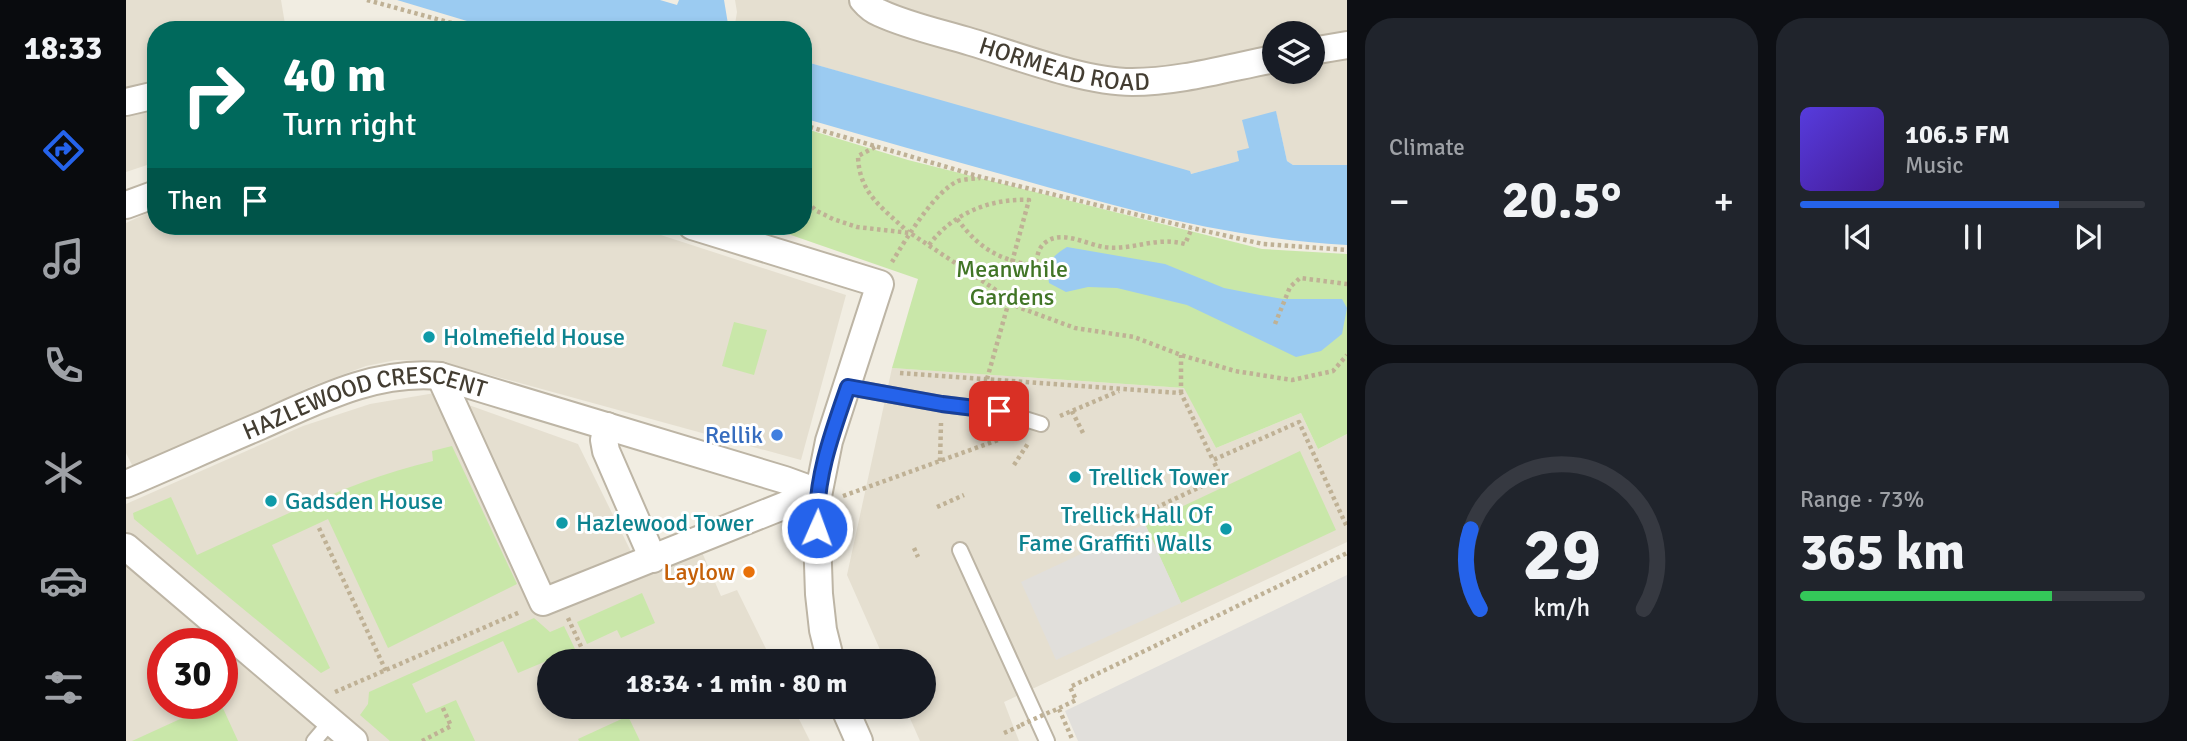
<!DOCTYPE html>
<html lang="en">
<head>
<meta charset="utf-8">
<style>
  body { margin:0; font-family:Signika,sans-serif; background:#20242c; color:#f1f3f6; height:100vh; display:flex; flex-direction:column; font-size:26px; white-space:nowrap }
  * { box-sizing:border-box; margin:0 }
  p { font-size:23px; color:#9ea1a6 }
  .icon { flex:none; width:38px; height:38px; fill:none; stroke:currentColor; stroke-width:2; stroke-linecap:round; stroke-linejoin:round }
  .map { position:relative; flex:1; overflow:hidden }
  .side { display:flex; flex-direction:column; gap:18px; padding:18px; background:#0d0f14; width:840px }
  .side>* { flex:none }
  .top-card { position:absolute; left:21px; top:21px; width:665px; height:214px; border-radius:28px; box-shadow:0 4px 10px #0003; background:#00695c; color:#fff; overflow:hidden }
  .controls { position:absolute; left:1136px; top:21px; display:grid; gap:14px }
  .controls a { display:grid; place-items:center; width:63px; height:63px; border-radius:50%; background:#171b24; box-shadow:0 4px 10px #0003; font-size:35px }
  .speed { position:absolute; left:21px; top:628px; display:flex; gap:14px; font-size:35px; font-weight:700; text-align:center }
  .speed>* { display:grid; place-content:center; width:91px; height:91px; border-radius:50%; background:#171b24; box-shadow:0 4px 10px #0003; line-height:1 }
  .speed .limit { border:10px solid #d22; background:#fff; color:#111 }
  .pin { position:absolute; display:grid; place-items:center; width:60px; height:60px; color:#fff; margin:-30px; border-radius:14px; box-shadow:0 4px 10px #0006 }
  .me { position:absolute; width:77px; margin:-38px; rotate:2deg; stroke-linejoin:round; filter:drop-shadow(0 0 5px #0008) }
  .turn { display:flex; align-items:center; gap:24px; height:147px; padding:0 21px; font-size:32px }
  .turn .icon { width:91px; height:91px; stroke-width:2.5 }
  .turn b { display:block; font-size:49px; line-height:60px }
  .then { display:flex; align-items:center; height:66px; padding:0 21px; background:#0003; gap:14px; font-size:26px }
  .big { font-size:52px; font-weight:700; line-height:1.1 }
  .side .widget { flex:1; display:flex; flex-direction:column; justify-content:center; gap:10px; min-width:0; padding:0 24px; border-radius:28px; background:#20242c }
  .side .dial { align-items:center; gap:0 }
  .dial svg { height:182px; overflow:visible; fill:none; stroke:#363941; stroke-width:7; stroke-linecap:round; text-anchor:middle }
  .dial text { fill:#f1f3f6; stroke:none }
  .song { display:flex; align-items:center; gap:21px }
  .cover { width:84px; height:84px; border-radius:10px; background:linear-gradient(135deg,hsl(250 70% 55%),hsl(260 70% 35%)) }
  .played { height:7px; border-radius:4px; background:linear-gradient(90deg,#2563eb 75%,#363941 75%) }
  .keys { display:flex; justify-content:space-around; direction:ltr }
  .heat { display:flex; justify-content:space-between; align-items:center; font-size:38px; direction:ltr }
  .charge { height:10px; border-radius:5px; background:linear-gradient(90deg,#34c759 73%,#363941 0) }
  .side .tiles { flex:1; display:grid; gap:18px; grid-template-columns:repeat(2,1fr) }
  .trip { position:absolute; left:411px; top:649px; width:399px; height:70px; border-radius:35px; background:#171b24; box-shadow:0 4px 10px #0003; font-weight:700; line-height:70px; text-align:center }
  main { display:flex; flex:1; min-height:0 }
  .dock { display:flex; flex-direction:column; width:126px; justify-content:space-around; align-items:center; background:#090b0e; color:#9ea1a6 }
  .dock .icon { width:49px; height:49px }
  .dock .on { color:#2563eb }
  .dock b { font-size:32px; color:#f1f3f6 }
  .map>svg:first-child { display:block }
</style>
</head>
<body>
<main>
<nav class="dock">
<b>18:33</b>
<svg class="icon on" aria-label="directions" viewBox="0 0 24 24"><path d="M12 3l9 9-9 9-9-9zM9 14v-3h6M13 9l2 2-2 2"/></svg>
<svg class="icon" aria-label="music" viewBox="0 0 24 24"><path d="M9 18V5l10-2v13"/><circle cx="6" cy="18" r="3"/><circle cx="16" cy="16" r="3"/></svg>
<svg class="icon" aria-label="phone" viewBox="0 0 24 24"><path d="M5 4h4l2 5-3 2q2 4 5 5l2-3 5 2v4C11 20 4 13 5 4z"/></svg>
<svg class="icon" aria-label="climate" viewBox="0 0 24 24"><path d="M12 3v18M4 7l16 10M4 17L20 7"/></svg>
<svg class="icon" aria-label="car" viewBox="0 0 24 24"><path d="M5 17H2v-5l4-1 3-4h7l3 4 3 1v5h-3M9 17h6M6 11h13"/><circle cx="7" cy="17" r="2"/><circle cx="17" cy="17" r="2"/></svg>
<svg class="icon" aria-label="filters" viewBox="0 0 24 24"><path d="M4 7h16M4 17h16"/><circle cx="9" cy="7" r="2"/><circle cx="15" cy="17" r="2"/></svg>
</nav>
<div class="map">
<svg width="1221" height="741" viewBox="0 0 1221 741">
  <rect width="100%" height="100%" fill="#f1ede2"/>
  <path fill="#e5dfd0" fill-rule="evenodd" d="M 0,0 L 155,0 L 160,30 L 30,30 L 30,162 L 0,172 Z
    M 609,0 L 1221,0 L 1221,165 L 1167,165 L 1161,161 L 1150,112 L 1114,161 L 1065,174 L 677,61 L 677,30 L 608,30 L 611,12 ZM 1148,33 L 1186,33 L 1186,72 L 1148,72 Z
    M 30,209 L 30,226 L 507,226 L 720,295 L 675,460 L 313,361 L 270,360 L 240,366 L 186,386 L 8,469 L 0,453 L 0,223 Z
    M 766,368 L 1059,388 L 1090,448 L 1175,413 L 1192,449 L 1221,434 L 1221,542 L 878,702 L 893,741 L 794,741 L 779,707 L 798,707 L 798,662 L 759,661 L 721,575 Z
    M 309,393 L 452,444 L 517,576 L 575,550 L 595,596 L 611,590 L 646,661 L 424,662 L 424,707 L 667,707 L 684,741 L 0,741 L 0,504 L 177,426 L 244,404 ZM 37,644 L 96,644 L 96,704 L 37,704 Z"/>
  <path fill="#c9e7a9" d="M 677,128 L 782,160 L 1136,249 L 1221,254 L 1221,434 L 1192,449 L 1175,413 L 1090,448 L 1058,388 L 766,368 L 792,279 L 639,226 L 677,226 Z
    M 608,322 L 641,330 L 628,375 L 596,366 Z
    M 326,446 L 391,584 L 262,648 L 202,519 L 146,545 L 204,668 L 195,673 L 8,519 L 7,513 L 45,497 L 71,555 C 148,521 225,480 307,461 L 306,451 Z
    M 1174,451 L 1210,530 L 1055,603 L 1019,524 Z
    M 516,593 L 529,623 L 495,638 L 491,630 L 461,644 L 451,622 Z
    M 408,618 L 424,632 L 438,626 L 449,649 L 392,673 L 377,641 L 286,684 L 300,713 L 330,700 L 349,741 L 264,741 L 234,715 L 242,704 L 243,692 Z
    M 87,704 L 95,704 L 112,741 L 6,741 Z
    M 502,716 L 514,741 L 453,741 L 452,739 Z"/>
  <path fill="#e1dfdb" d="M 1019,524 L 1055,603 L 930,660 L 895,582 Z
    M 1221,575 L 1221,741 L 952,741 L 939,711 Z"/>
  <path fill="#9bcbf1" d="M 271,0 L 534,0 L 551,5 L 553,0 L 598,0 L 603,30 L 371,30 Z
    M 677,61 L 1064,171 L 1065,174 L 1113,161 L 1111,151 L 1123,148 L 1116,120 L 1150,111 L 1161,161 L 1167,165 L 1221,165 L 1221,245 C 1104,239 994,208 882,176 C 814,157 745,138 677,118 Z
    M 941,247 L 1039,264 L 1098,288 L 1134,295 L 1157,299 L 1216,299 L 1221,308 L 1216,334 L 1195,351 L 1170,357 L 1061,305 L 991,288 L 962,287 L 940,292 L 923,283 C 920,265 925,256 941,247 Z"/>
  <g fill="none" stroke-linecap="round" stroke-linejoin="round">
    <defs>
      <path id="lane" d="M 722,387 L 816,404 L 873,411 L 915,424
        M 834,550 L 921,741
        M 188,741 L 205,721"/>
      <g id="street">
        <path id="s1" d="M 737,0 C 742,6 746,10 754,13 C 782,26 815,33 845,42 C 892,56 958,82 1006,82 C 1053,82 1101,68 1148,59"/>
        <path d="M 1186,51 L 1221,45"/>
        <path d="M 0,102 L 30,95"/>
        <path d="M 0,205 L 30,194"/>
        <path d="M 566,226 L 754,284 L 703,441 L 690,506 L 693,594 L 697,630 L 705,662"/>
        <path d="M 314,376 L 417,602 L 692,492"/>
        <path d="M 481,426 L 478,440 L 480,451 L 527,559"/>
        <path id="s2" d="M 0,484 C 45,465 89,445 134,426 C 192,400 249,370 314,376 L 659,480 L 692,492"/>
        <path d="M 0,547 L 228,741"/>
        <path d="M 718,707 L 733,741"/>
      </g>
    </defs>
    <use href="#lane" stroke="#bdb5a5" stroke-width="18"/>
    <use href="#street" stroke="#bdb5a5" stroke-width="30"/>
    <path stroke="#bfb195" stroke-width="4.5" stroke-dasharray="3.5 3.5" stroke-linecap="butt" d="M 241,0 L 351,30
      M 677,125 L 855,177 L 1066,228 L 1137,244 L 1221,250
      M 749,147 L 732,156 C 733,194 757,208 782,232
      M 677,196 L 689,210 L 707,219 L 731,227 L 784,233 L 867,288 L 892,307 L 949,328 L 1008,337 L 1055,355 L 1109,371 L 1166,380 L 1207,371 L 1221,355
      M 831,219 C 854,249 871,259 909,266 C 911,258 912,247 920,242 C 936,230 960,244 978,247 C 1006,251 1030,236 1059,244 L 1066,228
      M 803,245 C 826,214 864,198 903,200 L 886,262
      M 766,262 C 780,239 808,192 832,181 C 838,179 847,179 854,178
      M 1149,324 L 1164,287 L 1174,278 L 1221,284
      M 774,373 L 1055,393 L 1087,460 L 1173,422 L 1221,527
      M 861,379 L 883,301
      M 1055,393 L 1055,355
      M 946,411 L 957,433
      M 934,416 L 993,391
      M 814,461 L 815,423
      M 888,465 L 903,442
      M 717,496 L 883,436
      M 811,507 L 838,495
      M 997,511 L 1002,521 L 1095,477 L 1087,460
      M 193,528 L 260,671
      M 788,548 L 792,557
      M 442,618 L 462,662
      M 209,692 L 394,612
      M 933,709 L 947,741
      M 927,711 L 950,700 L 944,687 L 1221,553
      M 878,733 L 894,726
      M 296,741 L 325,726 L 316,706"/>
    <use href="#lane" stroke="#fff" stroke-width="14"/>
    <use href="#street" stroke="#fff" stroke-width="26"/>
    <path stroke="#bfb195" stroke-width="4.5" stroke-dasharray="3.5 3.5" stroke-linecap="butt" d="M 895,725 L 926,711"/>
  </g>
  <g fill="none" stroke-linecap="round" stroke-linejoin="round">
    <defs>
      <path id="route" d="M 691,528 C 689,479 706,433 722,387 L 816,404 L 873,411"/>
    </defs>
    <use href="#route" stroke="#184099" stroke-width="18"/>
    <use href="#route" stroke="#2563eb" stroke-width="12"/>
  </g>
  <g fill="#0f9aa8" stroke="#fff" stroke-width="2.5">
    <circle cx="303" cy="337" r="7"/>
    <circle cx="949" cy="477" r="7"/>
    <circle cx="145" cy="501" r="7"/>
    <circle cx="436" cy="523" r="7"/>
    <circle cx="1100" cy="529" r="7"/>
  </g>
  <circle fill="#3f7fe0" stroke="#fff" stroke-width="2.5" cx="651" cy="435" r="7"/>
  <circle fill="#e8710a" stroke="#fff" stroke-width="2.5" cx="623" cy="572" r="7"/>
  <g text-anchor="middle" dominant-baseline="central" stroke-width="6" stroke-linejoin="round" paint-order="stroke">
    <g font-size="24" fill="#433d32" stroke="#fff">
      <text stroke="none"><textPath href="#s1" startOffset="214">HORMEAD ROAD</textPath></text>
      <text stroke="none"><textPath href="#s2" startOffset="256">HAZLEWOOD CRESCENT</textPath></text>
    </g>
    <g font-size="24" fill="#417526" stroke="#fff">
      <text x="886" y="269">Meanwhile<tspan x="886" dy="28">Gardens</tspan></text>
    </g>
    <g font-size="24" fill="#0d838f" stroke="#fff" text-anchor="start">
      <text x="317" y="337">Holmefield House</text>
      <text x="963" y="477">Trellick Tower</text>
      <text x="159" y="501">Gadsden House</text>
      <text x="1086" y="515" text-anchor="end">Trellick Hall Of<tspan x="1086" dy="28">Fame Graffiti Walls</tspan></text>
      <text x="450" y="523">Hazlewood Tower</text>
    </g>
    <g font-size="24" fill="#366cbe" stroke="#fff" text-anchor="end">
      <text x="637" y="435">Rellik</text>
    </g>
    <g font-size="24" fill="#c56008" stroke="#fff" text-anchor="end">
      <text x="609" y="572">Laylow</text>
    </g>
  </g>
</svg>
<div class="controls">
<a><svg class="icon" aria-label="layers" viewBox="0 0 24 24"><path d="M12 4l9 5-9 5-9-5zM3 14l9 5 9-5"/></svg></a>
</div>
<div class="speed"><div class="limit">30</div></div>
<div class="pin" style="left:873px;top:411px;background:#d93025"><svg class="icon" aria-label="arrive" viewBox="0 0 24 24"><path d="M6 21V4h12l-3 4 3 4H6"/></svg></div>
<svg class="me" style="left:691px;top:528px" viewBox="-20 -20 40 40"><circle r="17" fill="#2563eb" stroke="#fff" stroke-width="3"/><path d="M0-11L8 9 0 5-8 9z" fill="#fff"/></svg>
<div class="trip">18:34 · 1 min · 80 m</div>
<div class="top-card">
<div class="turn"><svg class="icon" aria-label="right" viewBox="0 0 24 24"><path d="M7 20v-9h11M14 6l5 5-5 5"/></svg><div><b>40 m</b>Turn right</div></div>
<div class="then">Then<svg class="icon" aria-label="arrive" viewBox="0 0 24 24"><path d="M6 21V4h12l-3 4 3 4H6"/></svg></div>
</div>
</div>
<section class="side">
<div class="tiles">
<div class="widget"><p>Climate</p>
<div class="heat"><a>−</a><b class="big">20.5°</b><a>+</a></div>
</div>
<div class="widget">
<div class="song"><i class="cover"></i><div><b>106.5 FM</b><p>Music</p></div></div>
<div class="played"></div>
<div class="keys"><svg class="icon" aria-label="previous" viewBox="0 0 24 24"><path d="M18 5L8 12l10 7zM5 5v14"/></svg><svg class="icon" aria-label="pause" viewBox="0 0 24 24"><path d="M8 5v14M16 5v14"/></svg><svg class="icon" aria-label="next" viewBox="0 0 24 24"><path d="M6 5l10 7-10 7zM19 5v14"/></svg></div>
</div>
<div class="widget dial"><svg viewBox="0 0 100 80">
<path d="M14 69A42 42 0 1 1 86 69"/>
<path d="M14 69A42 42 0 0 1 10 34" stroke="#2563eb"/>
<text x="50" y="56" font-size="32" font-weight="700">29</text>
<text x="50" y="72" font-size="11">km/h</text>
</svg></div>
<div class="widget"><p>Range · 73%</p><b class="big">365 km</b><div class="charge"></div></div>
</div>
</section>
</main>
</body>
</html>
